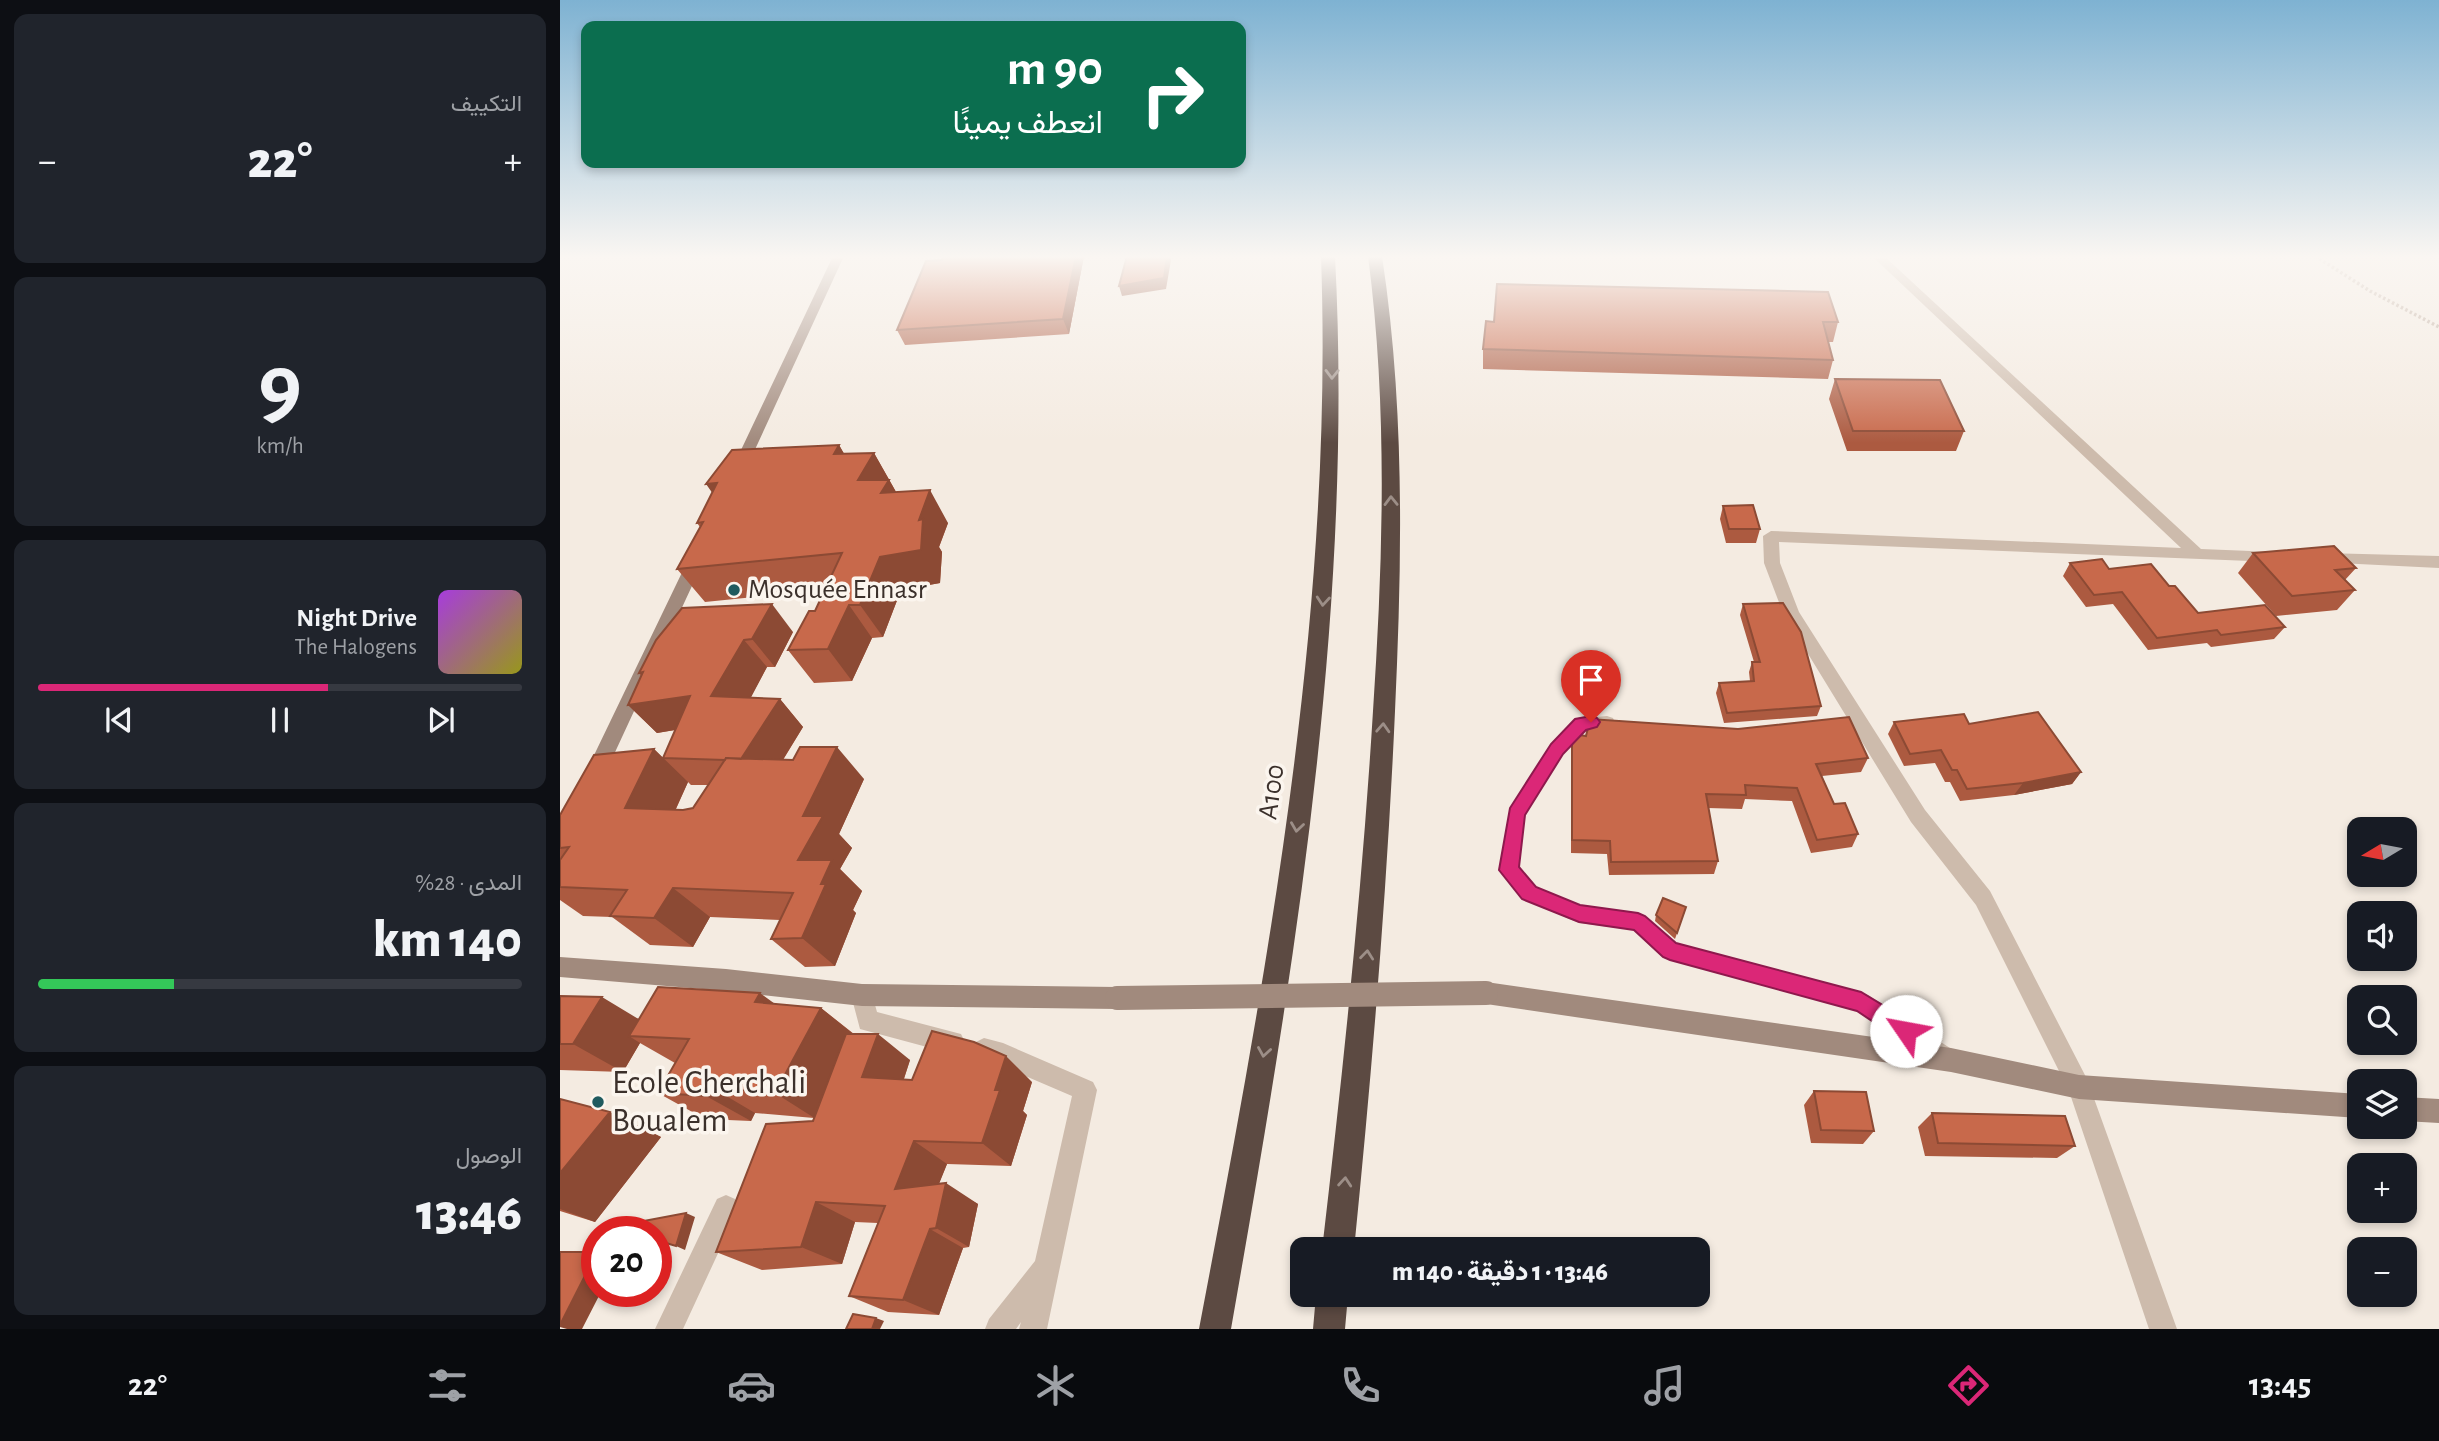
<!DOCTYPE html>
<html lang="ar">
<head>
<meta charset="utf-8">
<style>
  body { margin:0; font-family:"Alegreya Sans",Vazirmatn,sans-serif; background:#20242c; color:#f1f3f6; direction:rtl; height:100vh; display:flex; flex-direction:column; font-size:26px; white-space:nowrap }
  * { box-sizing:border-box; margin:0 }
  p { font-size:23px; color:#9ea1a6 }
  .icon { flex:none; width:38px; height:38px; fill:none; stroke:currentColor; stroke-width:2; stroke-linecap:round; stroke-linejoin:round }
  .map { position:relative; flex:1; overflow:hidden; direction:ltr }
  .panel { display:flex; flex-direction:column; gap:14px; padding:14px; background:#0d0f14; width:560px }
  .panel>* { flex:none }
  .banner { position:absolute; left:21px; top:21px; width:665px; height:147px; border-radius:14px; box-shadow:0 4px 10px #0003; direction:rtl; background:#0b6e4f; color:#fff; overflow:hidden }
  .needle { width:46px; rotate:260deg }
  .tools { position:absolute; left:1787px; top:817px; display:grid; gap:14px }
  .tools a { display:grid; place-items:center; width:70px; height:70px; border-radius:14px; background:#171b24; box-shadow:0 4px 10px #0003; font-size:35px }
  .speed { position:absolute; left:21px; top:1216px; display:flex; gap:14px; font-size:35px; font-weight:700; text-align:center }
  .speed>* { display:grid; place-content:center; width:91px; height:91px; border-radius:50%; background:#171b24; box-shadow:0 4px 10px #0003; line-height:1 }
  .speed .limit { border:10px solid #d22; background:#fff; color:#111 }
  .pin { position:absolute; display:grid; place-items:center; width:60px; height:60px; color:#fff; margin:-72px -30px; border-radius:50% 50% 50% 0; rotate:-45deg; box-shadow:0 0 7px #0007 }
  .pin .icon { rotate:45deg }
  .me { position:absolute; width:77px; margin:-38px; rotate:303deg; stroke-linejoin:round; filter:drop-shadow(0 0 5px #0008) }
  .turn { display:flex; align-items:center; gap:24px; height:147px; padding:0 28px; font-size:32px }
  .turn .icon { width:91px; height:91px; stroke-width:2.5 }
  .turn b { display:block; font-size:49px; line-height:60px }
  .big { font-size:52px; font-weight:800; line-height:1.1 }
  .panel .widget { flex:1; display:flex; flex-direction:column; justify-content:center; gap:10px; min-width:0; padding:0 24px; border-radius:14px; background:#20242c }
  .panel .dial { align-items:center; gap:0 }
  .dial b { font-size:91px; line-height:1 }
  .song { display:flex; align-items:center; gap:21px }
  .cover { width:84px; height:84px; border-radius:10px; background:linear-gradient(135deg,hsl(280 70% 55%),hsl(60 70% 35%)) }
  .played { height:7px; border-radius:4px; background:linear-gradient(90deg,#db2777 60%,#363941 60%) }
  .keys { display:flex; justify-content:space-around; direction:ltr }
  .heat { display:flex; justify-content:space-between; align-items:center; font-size:38px; direction:ltr }
  .charge { height:10px; border-radius:5px; background:linear-gradient(90deg,#34c759 28%,#363941 0) }
  .trip { position:absolute; left:730px; top:1237px; width:420px; height:70px; border-radius:14px; background:#171b24; box-shadow:0 4px 10px #0003; font-weight:800; line-height:70px; text-align:center; direction:rtl }
  .tab-bar { display:flex; height:112px; justify-content:space-around; align-items:center; background:#090b0e; color:#9ea1a6 }
  .tab-bar .icon { width:49px; height:49px }
  .tab-bar .selected { color:#db2777 }
  .tab-bar b { font-size:32px; color:#f1f3f6 }
  main { display:flex; flex:1; min-height:0 }
  .map>svg:first-child { display:block }
</style>
</head>
<body>
<main>
<div class="map">
<svg width="1879" height="1329" viewBox="0 0 1879 1329">
  <rect width="100%" height="100%" fill="#f4ebe1"/>
  <g fill="none" stroke-linecap="round" stroke-linejoin="round">
    <path stroke="#b9a596" stroke-width="3.5" stroke-dasharray="2.5 2.5" stroke-linecap="butt" d="M 1755,256 L 1810,291 L 1879,327"/>
    <path fill="#cdbbac" fill-rule="evenodd" d="M 1047,716 L 1053,718 L 1055,723 L 1053,728 L 1025,730 L 1003,754 L 965,815 L 959,868 L 976,887 L 1020,905 L 1085,916 L 1116,943 L 1308,995 L 1390,1048 L 1393,1055 L 1390,1062 L 1383,1065 L 1376,1062 L 1296,1011 L 1110,960 L 1103,958 L 1073,930 L 1019,923 L 962,899 L 940,870 L 950,809 L 991,744 L 1015,719 Z"/>
    <path fill="#cdbbac" fill-rule="evenodd" d="M 1312,256 L 1324,256 L 1641,549 L 1715,552 L 1723,557 L 1715,562 L 1219,542 L 1220,563 L 1239,612 L 1365,810 L 1430,891 L 1527,1079 L 1617,1329 L 1589,1329 L 1509,1091 L 1416,905 L 1351,822 L 1223,613 L 1204,563 L 1203,536 L 1211,531 L 1621,548 Z
      M 1764,553 L 1879,556 L 1879,568 L 1758,562 L 1756,558 L 1758,554 Z
      M 302,984 L 310,987 L 317,1012 L 401,1034 L 405,1042 L 401,1050 L 393,1054 L 300,1029 L 291,995 L 294,987 Z
      M 424,1038 L 443,1043 L 533,1082 L 537,1090 L 487,1329 L 459,1329 L 461,1322 L 456,1329 L 425,1329 L 429,1319 L 475,1261 L 512,1096 L 442,1066 L 416,1058 L 412,1050 L 416,1042 Z
      M 166,1195 L 175,1199 L 179,1208 L 123,1329 L 95,1329 L 157,1199 Z"/>
    <path fill="#a18a7d" fill-rule="evenodd" d="M 273,256 L 284,256 L 186,469 L 179,474 L 174,472 L 172,469 Z
      M 136,555 L 144,560 L 44,776 L 41,782 L 34,784 L 27,782 L 24,776 L 128,560 Z
      M 0,957 L 166,969 L 302,984 L 557,987 L 565,990 L 568,998 L 565,1006 L 557,1009 L 302,1006 L 166,991 L 0,977 Z
      M 926,982 L 1391,1048 L 1519,1075 L 1799,1094 L 1799,1118 L 1519,1099 L 1391,1072 L 926,1004 L 918,1001 L 915,993 L 918,985 Z
      M 1844,1097 L 1879,1099 L 1879,1123 L 1844,1121 Z"/>
    <path fill="#5c4a42" fill-rule="evenodd" d="M 761,256 L 775,256 C 794,617 733,975 671,1329 L 639,1329 C 706,976 774,618 761,256 Z
      M 808,256 L 822,256 C 845,408 842,559 835,711 C 827,891 812,1070 794,1250 L 762,1250 C 783,1070 802,891 813,711 C 823,559 828,408 808,256 Z
      M 756,1295 L 788,1295 L 785,1329 L 753,1329 Z"/>
    <path stroke="#a18a7d" stroke-width="24" d="M 557,998 L 926,993"/>
  </g>
  <path fill="#ac5a40" fill-rule="evenodd" d="M 383,256 L 524,256 L 509,334 L 345,345 L 337,330 Z
    M 934,322 L 1278,322 L 1273,342 L 1268,342 L 1273,360 L 1268,379 L 923,369 L 923,349 Z
    M 1275,379 L 1404,431 L 1396,451 L 1287,451 L 1269,399 Z
    M 279,445 L 284,454 L 314,453 L 336,492 L 388,523 L 379,547 L 382,552 L 380,583 L 341,590 L 323,637 L 312,638 L 292,681 L 254,683 L 228,650 L 255,611 L 265,590 L 145,602 L 117,569 L 140,527 L 137,523 Z
    M 1163,506 L 1200,529 L 1196,543 L 1166,543 L 1160,519 Z
    M 1693,553 L 1796,568 L 1785,580 L 1795,590 L 1777,610 L 1716,616 L 1678,573 Z
    M 1510,563 L 1549,569 L 1609,586 L 1638,613 L 1725,627 L 1714,639 L 1651,647 L 1647,643 L 1588,650 L 1553,604 L 1526,607 L 1503,576 Z
    M 1183,604 L 1261,706 L 1257,716 L 1164,723 L 1156,693 L 1159,683 L 1190,681 L 1189,672 L 1192,662 L 1194,662 L 1180,615 Z
    M 233,632 L 215,667 L 207,667 L 190,698 L 220,699 L 243,727 L 223,760 L 304,779 L 279,834 L 292,848 L 280,869 L 302,891 L 293,910 L 296,913 L 275,966 L 245,967 L 211,939 L 220,920 L 150,917 L 133,947 L 90,945 L 52,917 L 23,916 L 0,900 L 0,815 L 94,749 L 103,758 L 115,730 L 97,733 L 68,705 L 81,676 L 79,673 L 96,640 ZM 128,782 L 131,785 L 148,785 L 133,808 L 123,810 L 116,809 Z
    M 1334,722 L 1409,724 L 1521,772 L 1512,784 L 1454,795 L 1400,801 L 1390,782 L 1385,782 L 1375,763 L 1344,766 L 1328,734 Z
    M 1012,736 L 1026,736 L 1308,758 L 1301,772 L 1262,776 L 1274,804 L 1298,834 L 1292,847 L 1251,853 L 1232,801 L 1185,799 L 1182,809 L 1148,808 L 1158,861 L 1154,874 L 1049,875 L 1047,854 L 1011,853 L 1011,750 Z
    M 1126,907 L 1115,939 L 1095,921 L 1096,915 Z
    M 0,996 L 79,1019 L 215,1004 L 261,1008 L 294,1034 L 350,1060 L 344,1079 L 472,1082 L 463,1111 L 467,1115 L 451,1166 L 387,1164 L 379,1183 L 418,1204 L 409,1247 L 403,1248 L 379,1315 L 328,1312 L 289,1296 L 318,1223 L 295,1222 L 282,1264 L 202,1270 L 156,1252 L 254,1118 L 195,1113 L 191,1121 L 145,1119 L 98,1093 L 115,1063 L 80,1043 L 63,1072 L 0,1070 Z
    M 1254,1091 L 1314,1131 L 1303,1144 L 1251,1143 L 1244,1105 Z
    M 0,1099 L 50,1112 L 101,1137 L 35,1222 L 0,1211 Z
    M 1372,1113 L 1515,1146 L 1497,1158 L 1365,1156 L 1358,1127 Z"/>
  <path fill="#8c4a34" d="M 516,256 L 524,256 L 509,334 L 503,319 Z
    M 607,256 L 610,256 L 611,260 L 606,289 L 562,296 L 559,286 Z
    M 279,445 L 299,479 L 314,453 L 348,513 L 318,513 L 274,454 Z
    M 157,483 L 170,518 L 146,484 Z
    M 370,490 L 388,523 L 379,547 L 382,552 L 380,583 L 341,590 L 323,637 L 300,605 L 320,557 L 359,520 Z
    M 212,604 L 233,632 L 215,667 L 192,639 Z
    M 289,605 L 312,638 L 292,681 L 268,649 Z
    M 184,640 L 207,667 L 177,724 L 151,696 Z
    M 130,696 L 156,723 L 97,733 L 68,705 Z
    M 220,699 L 243,727 L 206,787 L 180,761 Z
    M 277,747 L 304,779 L 279,834 L 292,848 L 280,869 L 302,891 L 293,910 L 296,913 L 275,966 L 242,938 L 238,860 L 243,816 Z
    M 94,749 L 128,782 L 102,839 L 65,808 Z
    M 1521,772 L 1512,784 L 1454,795 L 1463,783 Z
    M 113,888 L 150,917 L 133,947 L 94,918 Z
    M 200,993 L 240,1022 L 195,1002 Z
    M 42,997 L 90,1026 L 69,1036 L 80,1043 L 63,1072 L 13,1044 Z
    M 261,1008 L 297,1037 L 256,1119 L 215,1093 Z
    M 318,1034 L 350,1060 L 336,1102 L 302,1077 Z
    M 446,1056 L 472,1082 L 463,1111 L 467,1115 L 451,1166 L 422,1143 L 435,1090 Z
    M 151,1087 L 195,1113 L 191,1121 L 146,1096 Z
    M 50,1112 L 101,1137 L 35,1222 L 0,1209 L 0,1173 Z
    M 354,1141 L 387,1164 L 369,1209 L 335,1189 Z
    M 386,1183 L 418,1204 L 409,1247 L 376,1228 Z
    M 256,1202 L 295,1222 L 282,1264 L 241,1247 Z
    M 126,1213 L 135,1217 L 125,1250 L 116,1246 Z
    M 370,1229 L 403,1248 L 379,1315 L 343,1300 Z
    M 37,1253 L 37,1292 L 41,1292 L 22,1329 L 7,1329 L 0,1327 L 0,1325 Z
    M 316,1318 L 324,1321 L 320,1329 L 312,1329 Z"/>
  <path fill="#c8694b" stroke="#8c4a34" stroke-width="2" d="M 383,256 L 516,256 L 503,319 L 337,330 L 366,261 L 382,260 Z
    M 567,256 L 607,256 L 604,278 L 559,286 Z
    M 937,284 L 1268,292 L 1278,322 L 1263,322 L 1273,360 L 923,349 L 926,321 L 934,322 Z
    M 1275,379 L 1380,380 L 1404,431 L 1293,431 Z
    M 279,445 L 274,454 L 314,453 L 298,480 L 329,480 L 321,493 L 370,490 L 359,520 L 363,519 L 361,550 L 320,557 L 300,605 L 289,605 L 268,649 L 228,650 L 249,611 L 255,611 L 282,553 L 117,569 L 143,522 L 137,523 L 157,483 L 146,484 L 172,450 Z
    M 1193,505 L 1200,529 L 1169,529 L 1163,506 Z
    M 1774,546 L 1796,568 L 1775,570 L 1795,590 L 1732,596 L 1693,553 Z
    M 1542,559 L 1549,569 L 1591,564 L 1609,586 L 1615,586 L 1638,613 L 1705,605 L 1725,627 L 1661,635 L 1657,630 L 1597,638 L 1562,592 L 1534,595 L 1510,563 Z
    M 1223,603 L 1241,632 L 1261,706 L 1167,713 L 1159,683 L 1194,681 L 1192,662 L 1200,662 L 1183,604 Z
    M 212,604 L 192,639 L 184,640 L 151,696 L 220,699 L 181,759 L 166,758 L 165,760 L 103,758 L 130,696 L 68,705 L 83,672 L 79,673 L 96,640 L 122,608 Z
    M 1478,712 L 1521,772 L 1463,783 L 1407,789 L 1397,770 L 1392,770 L 1381,750 L 1350,754 L 1334,722 L 1404,714 L 1409,724 Z
    M 1289,717 L 1308,758 L 1256,764 L 1274,804 L 1285,803 L 1298,834 L 1257,840 L 1237,788 L 1185,785 L 1186,795 L 1146,794 L 1158,861 L 1051,862 L 1050,841 L 1012,840 L 1012,736 L 1014,734 L 1026,736 L 1030,719 L 1178,729 Z
    M 240,747 L 277,747 L 243,816 L 263,816 L 238,860 L 272,860 L 261,884 L 266,884 L 242,938 L 211,939 L 233,893 L 113,888 L 94,918 L 50,916 L 67,890 L 0,887 L 0,860 L 9,847 L 0,848 L 0,815 L 34,755 L 94,749 L 65,808 L 123,810 L 133,808 L 166,758 L 233,760 Z
    M 1103,898 L 1126,907 L 1117,933 L 1096,915 Z
    M 98,987 L 200,993 L 195,1002 L 261,1008 L 215,1093 L 151,1087 L 146,1096 L 98,1093 L 129,1039 L 69,1036 Z
    M 0,996 L 42,997 L 13,1044 L 0,1044 Z
    M 372,1031 L 414,1042 L 446,1056 L 435,1090 L 440,1090 L 422,1143 L 354,1141 L 335,1189 L 386,1183 L 376,1228 L 370,1229 L 343,1300 L 289,1296 L 325,1206 L 256,1202 L 241,1247 L 156,1252 L 206,1124 L 253,1121 L 286,1034 L 318,1034 L 302,1077 L 352,1080 Z
    M 1254,1091 L 1306,1092 L 1314,1131 L 1261,1130 Z
    M 0,1099 L 50,1112 L 0,1173 Z
    M 1372,1113 L 1505,1116 L 1515,1146 L 1378,1143 Z
    M 126,1213 L 116,1246 L 96,1240 L 96,1232 L 69,1232 L 52,1227 Z
    M 0,1252 L 37,1252 L 0,1325 Z
    M 293,1314 L 316,1318 L 312,1329 L 286,1329 Z"/>
  <defs><path id="oneway-chevron" d="M-2-3.5L2.5 0L-2 3.5" fill="none" stroke-width="1.6" stroke-linecap="round" stroke-linejoin="round" transform="scale(1.75)"/></defs>
  <g stroke="#9c8e87">
    <use href="#oneway-chevron" transform="translate(772 374) rotate(91)"/>
    <use href="#oneway-chevron" transform="translate(831 501) rotate(-91)"/>
    <use href="#oneway-chevron" transform="translate(763 601) rotate(95)"/>
    <use href="#oneway-chevron" transform="translate(823 728) rotate(-87)"/>
    <use href="#oneway-chevron" transform="translate(737 827) rotate(98)"/>
    <use href="#oneway-chevron" transform="translate(807 955) rotate(-84)"/>
    <use href="#oneway-chevron" transform="translate(704 1052) rotate(99)"/>
    <use href="#oneway-chevron" transform="translate(785 1182) rotate(-85)"/>
  </g>
  <linearGradient id="sky" x2="0" y2="1"><stop stop-color="#7eb2d2"/><stop offset="0.58" stop-color="#faf6f2"/><stop offset="1" stop-color="#faf6f2" stop-opacity="0"/></linearGradient>
  <rect width="1879" height="443" fill="url(#sky)"/>
  <path fill="#db2777" stroke="#8e194d" stroke-width="2" d="M 1031,716 L 1037,718 L 1040,722 L 1037,727 L 1026,730 L 1003,754 L 965,815 L 959,867 L 976,887 L 1020,905 L 1078,913 L 1085,916 L 1116,943 L 1301,992 L 1354,1024 L 1357,1031 L 1354,1039 L 1346,1042 L 1339,1039 L 1297,1011 L 1110,960 L 1103,957 L 1074,930 L 1019,922 L 962,899 L 939,870 L 950,808 L 991,744 L 1015,719 Z"/>
  <g fill="#1f5a5e" stroke="#fbf5ee" stroke-width="2.5">
    <circle cx="174" cy="590" r="7"/>
    <circle cx="38" cy="1102" r="7"/>
  </g>
  <g text-anchor="middle" dominant-baseline="central" stroke-width="7" stroke-linejoin="round" paint-order="stroke">
    <g font-size="28" fill="#3b302b" stroke="#fbf5ee" text-anchor="start">
      <text x="188" y="590">Mosquée Ennasr</text>
    </g>
    <g font-size="28" fill="#3b302b" stroke="#fbf5ee">
      <text transform="translate(712 792) rotate(-82)">A100</text>
    </g>
    <g font-size="33" fill="#3b302b" stroke="#fbf5ee" text-anchor="start">
      <text x="52" y="1083">Ecole Cherchali<tspan x="52" dy="38">Boualem</tspan></text>
    </g>
  </g>
</svg>
<div class="tools">
<a><svg class="needle" viewBox="-14 -14 28 28"><path d="M0-13l5 13h-10z" fill="#e53935"/><path d="M0 13l5-13h-10z" fill="#9ea1a6"/></svg></a>
<a><svg class="icon" aria-label="sound" viewBox="0 0 24 24"><path d="M4 9h4l5-4v14l-5-4H4zM17 9q2 3 0 6"/></svg></a>
<a><svg class="icon" aria-label="search" viewBox="0 0 24 24"><circle cx="10" cy="10" r="6"/><path d="M15 15l6 6"/></svg></a>
<a><svg class="icon" aria-label="layers" viewBox="0 0 24 24"><path d="M12 4l9 5-9 5-9-5zM3 14l9 5 9-5"/></svg></a>
<a>+</a>
<a>−</a>
</div>
<div class="speed"><div class="limit">20</div></div>
<div class="pin" style="left:1031px;top:722px;background:#d93025"><svg class="icon" aria-label="arrive" viewBox="0 0 24 24"><path d="M6 21V4h12l-3 4 3 4H6"/></svg></div>
<svg class="me" style="left:1346px;top:1031px" viewBox="-20 -20 40 40"><circle r="19" fill="#fff"/><path d="M0-13L10 11 0 6-10 11z" fill="#db2777"/></svg>
<div class="trip">13:46 · 1 دقيقة · 140 m</div>
<div class="banner">
<div class="turn"><svg class="icon" aria-label="right" viewBox="0 0 24 24"><path d="M7 20v-9h11M14 6l5 5-5 5"/></svg><div><b>90 m</b>انعطف يمينًا</div></div>
</div>
</div>
<section class="panel">
<div class="widget"><p>التكييف</p>
<div class="heat"><a>−</a><b class="big">22°</b><a>+</a></div>
</div>
<div class="widget dial"><b>9</b><p>km/h</p></div>
<div class="widget">
<div class="song"><i class="cover"></i><div><b>Night Drive</b><p>The Halogens</p></div></div>
<div class="played"></div>
<div class="keys"><svg class="icon" aria-label="previous" viewBox="0 0 24 24"><path d="M18 5L8 12l10 7zM5 5v14"/></svg><svg class="icon" aria-label="pause" viewBox="0 0 24 24"><path d="M8 5v14M16 5v14"/></svg><svg class="icon" aria-label="next" viewBox="0 0 24 24"><path d="M6 5l10 7-10 7zM19 5v14"/></svg></div>
</div>
<div class="widget"><p>المدى · 28%</p><b class="big">140 km</b><div class="charge"></div></div>
<div class="widget"><p>الوصول</p><b class="big">13:46</b></div>
</section>
</main>
<nav class="tab-bar">
<b>13:45</b>
<svg class="icon selected" aria-label="directions" viewBox="0 0 24 24"><path d="M12 3l9 9-9 9-9-9zM9 14v-3h6M13 9l2 2-2 2"/></svg>
<svg class="icon" aria-label="music" viewBox="0 0 24 24"><path d="M9 18V5l10-2v13"/><circle cx="6" cy="18" r="3"/><circle cx="16" cy="16" r="3"/></svg>
<svg class="icon" aria-label="phone" viewBox="0 0 24 24"><path d="M5 4h4l2 5-3 2q2 4 5 5l2-3 5 2v4C11 20 4 13 5 4z"/></svg>
<svg class="icon" aria-label="climate" viewBox="0 0 24 24"><path d="M12 3v18M4 7l16 10M4 17L20 7"/></svg>
<svg class="icon" aria-label="car" viewBox="0 0 24 24"><path d="M5 17H2v-5l4-1 3-4h7l3 4 3 1v5h-3M9 17h6M6 11h13"/><circle cx="7" cy="17" r="2"/><circle cx="17" cy="17" r="2"/></svg>
<svg class="icon" aria-label="filters" viewBox="0 0 24 24"><path d="M4 7h16M4 17h16"/><circle cx="9" cy="7" r="2"/><circle cx="15" cy="17" r="2"/></svg>
<b>22°</b>
</nav>
</body>
</html>
